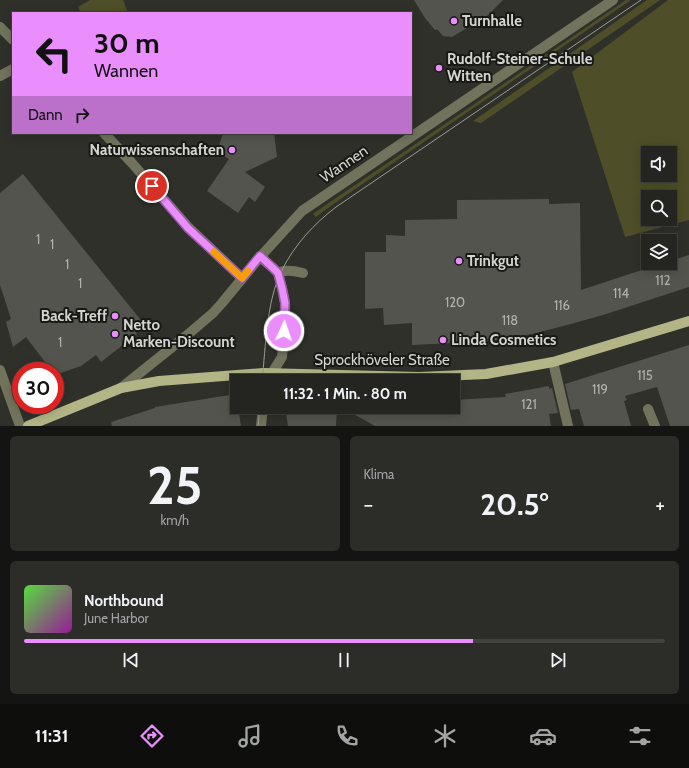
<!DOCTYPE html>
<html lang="de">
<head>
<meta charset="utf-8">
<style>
  body { margin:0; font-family:Cabin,sans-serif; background:#2c2c29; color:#f1f3f6; height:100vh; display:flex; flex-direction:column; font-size:15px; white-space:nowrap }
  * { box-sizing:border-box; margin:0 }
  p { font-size:13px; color:#a3a4a5 }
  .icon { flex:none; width:22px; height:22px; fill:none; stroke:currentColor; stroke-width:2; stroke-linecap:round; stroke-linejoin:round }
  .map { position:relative; height:426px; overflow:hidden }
  .panel { display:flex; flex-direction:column; gap:10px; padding:10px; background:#141412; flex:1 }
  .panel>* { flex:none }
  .top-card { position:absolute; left:12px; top:12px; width:400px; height:122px; border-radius:0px; box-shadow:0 2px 10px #0003,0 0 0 1px #41413e; background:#ea8dfd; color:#111; overflow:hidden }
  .tools { position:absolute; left:641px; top:146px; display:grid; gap:8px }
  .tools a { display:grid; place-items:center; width:36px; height:36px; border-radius:0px; background:#242420; box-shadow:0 2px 10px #0003,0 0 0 1px #41413e; font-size:20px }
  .speed { position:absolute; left:12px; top:362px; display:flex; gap:8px; font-size:20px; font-weight:700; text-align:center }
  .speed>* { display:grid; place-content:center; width:52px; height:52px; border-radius:50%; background:#242420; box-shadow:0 2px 10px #0003,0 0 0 1px #41413e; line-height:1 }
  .speed .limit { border:6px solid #d22; background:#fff; color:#111 }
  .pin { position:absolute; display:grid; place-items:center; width:34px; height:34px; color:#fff; margin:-17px; border:2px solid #fff; border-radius:50%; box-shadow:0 1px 4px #0007 }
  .me { position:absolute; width:44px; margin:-22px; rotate:3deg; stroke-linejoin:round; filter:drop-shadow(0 0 3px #0008) }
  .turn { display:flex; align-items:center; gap:14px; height:84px; padding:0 16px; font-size:18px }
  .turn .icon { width:52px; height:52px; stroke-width:2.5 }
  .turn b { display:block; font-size:28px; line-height:34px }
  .then { display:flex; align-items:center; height:38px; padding:0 16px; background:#0003; gap:8px; font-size:15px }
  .big { font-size:30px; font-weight:700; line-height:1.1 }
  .panel .widget { flex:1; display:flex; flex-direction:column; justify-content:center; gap:6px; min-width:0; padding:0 14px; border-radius:6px; background:#2c2c29 }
  .panel .dial { align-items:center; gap:0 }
  .dial b { font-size:52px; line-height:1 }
  .song { display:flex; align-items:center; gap:12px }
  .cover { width:48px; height:48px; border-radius:6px; background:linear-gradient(135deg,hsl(110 70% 55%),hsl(300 70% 35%)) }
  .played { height:4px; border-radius:2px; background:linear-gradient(90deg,#ea8dfd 70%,#41413e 70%) }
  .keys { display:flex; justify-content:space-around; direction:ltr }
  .heat { display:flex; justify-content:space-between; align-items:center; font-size:22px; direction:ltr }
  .panel .tiles { flex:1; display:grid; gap:10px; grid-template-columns:1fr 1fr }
  .widget:last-child { grid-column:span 2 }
  .trip { position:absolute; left:230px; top:374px; width:230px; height:40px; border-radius:0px; background:#242420; box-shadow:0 2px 10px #0003,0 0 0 1px #41413e; font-weight:700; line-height:40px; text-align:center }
  .dock { display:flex; height:64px; justify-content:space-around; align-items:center; background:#0e0e0d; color:#a3a4a5 }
  .dock .icon { width:28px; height:28px }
  .dock .on { color:#ea8dfd }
  .dock b { font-size:18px; color:#f1f3f6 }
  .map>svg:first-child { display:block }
</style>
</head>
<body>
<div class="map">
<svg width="689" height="426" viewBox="0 0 689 426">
  <rect width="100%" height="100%" fill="#30302a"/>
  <path fill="#4e4f28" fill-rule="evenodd" d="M 90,0 L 123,0 L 128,13 L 81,13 L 78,7 Z
    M 626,0 L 631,0 L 332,205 L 316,217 L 313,214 L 330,202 L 470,107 Z
    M 647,0 L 660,0 L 481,123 L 473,121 Z
    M 668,0 L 689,0 L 689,220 L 625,237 L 572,72 ZM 648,153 L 670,153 L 670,175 L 648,175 ZM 648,197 L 670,197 L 670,219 L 648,219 Z"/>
  <path fill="#53544d" d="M 414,0 L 503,0 L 487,16 L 452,37 L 443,36 L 437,29 L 435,30 L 425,18 Z
    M 223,133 L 274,133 L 277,157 L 245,172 L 265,187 L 255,202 L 249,197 L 238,213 L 207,191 L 229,159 L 217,152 Z
    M 23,174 L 144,324 L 135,331 L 137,334 L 101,362 L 96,355 L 81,366 L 55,375 L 55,371 L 52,371 L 26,337 L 13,347 L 6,322 L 11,319 L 0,285 L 0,193 Z
    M 549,199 L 549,204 L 580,203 L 581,290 L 663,263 L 670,263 L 670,261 L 689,255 L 689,287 L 603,315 L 567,325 L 532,334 L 491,341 L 412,345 L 412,323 L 384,325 L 383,308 L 365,309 L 365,252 L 386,252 L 386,235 L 405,236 L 405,220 L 457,219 L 457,200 Z
    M 689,345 L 689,426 L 670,426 L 657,387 L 625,396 L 627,400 L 624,401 L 631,426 L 584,426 L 579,409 L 571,410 L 565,384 Z
    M 549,386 L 549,389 L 552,388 L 558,413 L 549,414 L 551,426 L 375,426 L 341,407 L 453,407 L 453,400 L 506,397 L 505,394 Z
    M 236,394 L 237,407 L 238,407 L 241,426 L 112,426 L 111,422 L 155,408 L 155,407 Z
    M 285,407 L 337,407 L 336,426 L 288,426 Z"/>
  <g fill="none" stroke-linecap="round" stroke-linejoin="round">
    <path stroke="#71735c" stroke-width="10" d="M 0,27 L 13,40
      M 0,76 L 13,69
      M 104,133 L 131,162 L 189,228 L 242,278
      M 260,257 L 273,268 L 278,273 L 282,288 L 285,303 L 285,315 L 282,357 L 267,381
      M 278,273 C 285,269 295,271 303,273
      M 553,362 L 568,426
      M 0,370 L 20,426
      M 121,388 L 186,336 L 213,313 L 222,303 L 260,257 L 302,211 L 613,0
      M 648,409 L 655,426
      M 261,426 L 263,407"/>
    <path stroke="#b3b587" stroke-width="10" d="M 28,426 L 121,388 L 159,381 L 263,373 L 419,377 L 486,374 L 553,362 L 689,321"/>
    <path stroke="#9b9b96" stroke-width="1" d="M 262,381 C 266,346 266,302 282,270 C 295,244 314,224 336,207 L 641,0
      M 258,426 L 260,407"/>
  </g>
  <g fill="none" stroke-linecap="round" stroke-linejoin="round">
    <defs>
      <path id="route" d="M 152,186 L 188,228 L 242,278 L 260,256 L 273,268 L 278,273 L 282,288 L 285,303 L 284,331"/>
    </defs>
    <use href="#route" stroke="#985ca4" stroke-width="10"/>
    <use href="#route" stroke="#ea8dfd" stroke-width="7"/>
    <path stroke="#f59e0b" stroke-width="7" d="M 214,252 L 242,278 L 248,271"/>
  </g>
  <g fill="#ea8dfd" stroke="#181815" stroke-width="1.5">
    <circle cx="454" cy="21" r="4"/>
    <circle cx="439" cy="68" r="4"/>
    <circle cx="232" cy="150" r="4"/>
    <circle cx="459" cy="261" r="4"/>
    <circle cx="115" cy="316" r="4"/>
    <circle cx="115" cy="334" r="4"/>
    <circle cx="443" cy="340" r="4"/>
  </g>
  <g text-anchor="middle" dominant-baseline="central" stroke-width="4" stroke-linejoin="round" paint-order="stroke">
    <g font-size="13" fill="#b3b3ae">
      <text x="38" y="239">1</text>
      <text x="52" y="244">1</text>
      <text x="67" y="264">1</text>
      <text x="663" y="280">112</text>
      <text x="80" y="283">1</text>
      <text x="621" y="293">114</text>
      <text x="455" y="302">120</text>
      <text x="562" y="305">116</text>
      <text x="510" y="320">118</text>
      <text x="60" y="342">1</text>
      <text x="645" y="375">115</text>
      <text x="600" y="389">119</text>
      <text x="529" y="404">121</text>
    </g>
    <g font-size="15" font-weight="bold" fill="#d3d3cf" stroke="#181815" text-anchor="start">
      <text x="462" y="21">Turnhalle</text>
      <text x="447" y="59">Rudolf-Steiner-Schule<tspan x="447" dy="17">Witten</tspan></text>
      <text x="224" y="150" text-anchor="end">Naturwissenschaften</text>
      <text x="467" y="261">Trinkgut</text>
      <text x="107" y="316" text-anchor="end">Back-Treff</text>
      <text x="123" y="325">Netto<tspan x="123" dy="17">Marken-Discount</tspan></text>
      <text x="451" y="340">Linda Cosmetics</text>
    </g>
    <g font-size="15" fill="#d3d3cf" stroke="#181815">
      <text transform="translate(344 164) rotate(-34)">Wannen</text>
      <text x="382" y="360">Sprockhöveler Straße</text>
    </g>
  </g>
</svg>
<div class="tools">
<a><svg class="icon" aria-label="sound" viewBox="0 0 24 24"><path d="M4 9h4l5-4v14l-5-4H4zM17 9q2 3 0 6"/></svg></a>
<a><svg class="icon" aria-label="search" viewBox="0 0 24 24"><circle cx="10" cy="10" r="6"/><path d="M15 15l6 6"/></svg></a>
<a><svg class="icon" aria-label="layers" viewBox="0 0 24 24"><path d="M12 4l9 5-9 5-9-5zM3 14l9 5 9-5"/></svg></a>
</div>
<div class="speed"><div class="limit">30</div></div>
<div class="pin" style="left:152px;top:186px;background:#d93025"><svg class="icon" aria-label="arrive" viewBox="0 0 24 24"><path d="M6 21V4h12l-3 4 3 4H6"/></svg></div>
<svg class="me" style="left:284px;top:331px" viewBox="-20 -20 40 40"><circle r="17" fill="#ea8dfd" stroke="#fff" stroke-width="3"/><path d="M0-11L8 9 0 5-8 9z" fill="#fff"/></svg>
<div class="trip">11:32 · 1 Min. · 80 m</div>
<div class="top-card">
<div class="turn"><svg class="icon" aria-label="left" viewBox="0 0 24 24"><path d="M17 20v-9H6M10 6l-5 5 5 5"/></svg><div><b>30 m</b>Wannen</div></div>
<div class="then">Dann<svg class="icon" aria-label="right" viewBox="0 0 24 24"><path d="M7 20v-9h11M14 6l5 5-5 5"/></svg></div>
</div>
</div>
<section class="panel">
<div class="tiles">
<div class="widget dial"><b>25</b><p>km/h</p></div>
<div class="widget"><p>Klima</p>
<div class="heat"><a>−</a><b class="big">20.5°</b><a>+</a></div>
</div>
<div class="widget">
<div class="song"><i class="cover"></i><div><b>Northbound</b><p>June Harbor</p></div></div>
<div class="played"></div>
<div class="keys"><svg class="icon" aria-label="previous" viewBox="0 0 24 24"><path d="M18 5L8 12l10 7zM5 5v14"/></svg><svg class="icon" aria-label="pause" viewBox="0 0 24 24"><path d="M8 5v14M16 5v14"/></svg><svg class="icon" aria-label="next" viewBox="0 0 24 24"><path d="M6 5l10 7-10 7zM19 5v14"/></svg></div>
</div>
</div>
</section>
<nav class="dock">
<b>11:31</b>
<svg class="icon on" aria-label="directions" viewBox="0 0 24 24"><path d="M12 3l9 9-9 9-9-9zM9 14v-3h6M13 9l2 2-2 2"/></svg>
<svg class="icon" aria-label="music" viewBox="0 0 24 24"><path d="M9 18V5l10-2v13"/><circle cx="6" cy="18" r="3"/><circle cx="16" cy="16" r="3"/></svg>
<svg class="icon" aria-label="phone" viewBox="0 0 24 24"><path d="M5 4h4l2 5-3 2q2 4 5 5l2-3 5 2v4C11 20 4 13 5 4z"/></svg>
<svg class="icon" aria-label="climate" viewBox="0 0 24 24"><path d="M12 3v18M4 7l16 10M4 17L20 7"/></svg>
<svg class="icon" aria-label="car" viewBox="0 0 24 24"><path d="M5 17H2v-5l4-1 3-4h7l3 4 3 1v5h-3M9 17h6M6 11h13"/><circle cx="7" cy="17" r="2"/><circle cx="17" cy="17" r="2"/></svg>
<svg class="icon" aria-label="filters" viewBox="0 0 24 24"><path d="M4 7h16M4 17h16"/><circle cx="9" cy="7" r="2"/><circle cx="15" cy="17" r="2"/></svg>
</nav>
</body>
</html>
